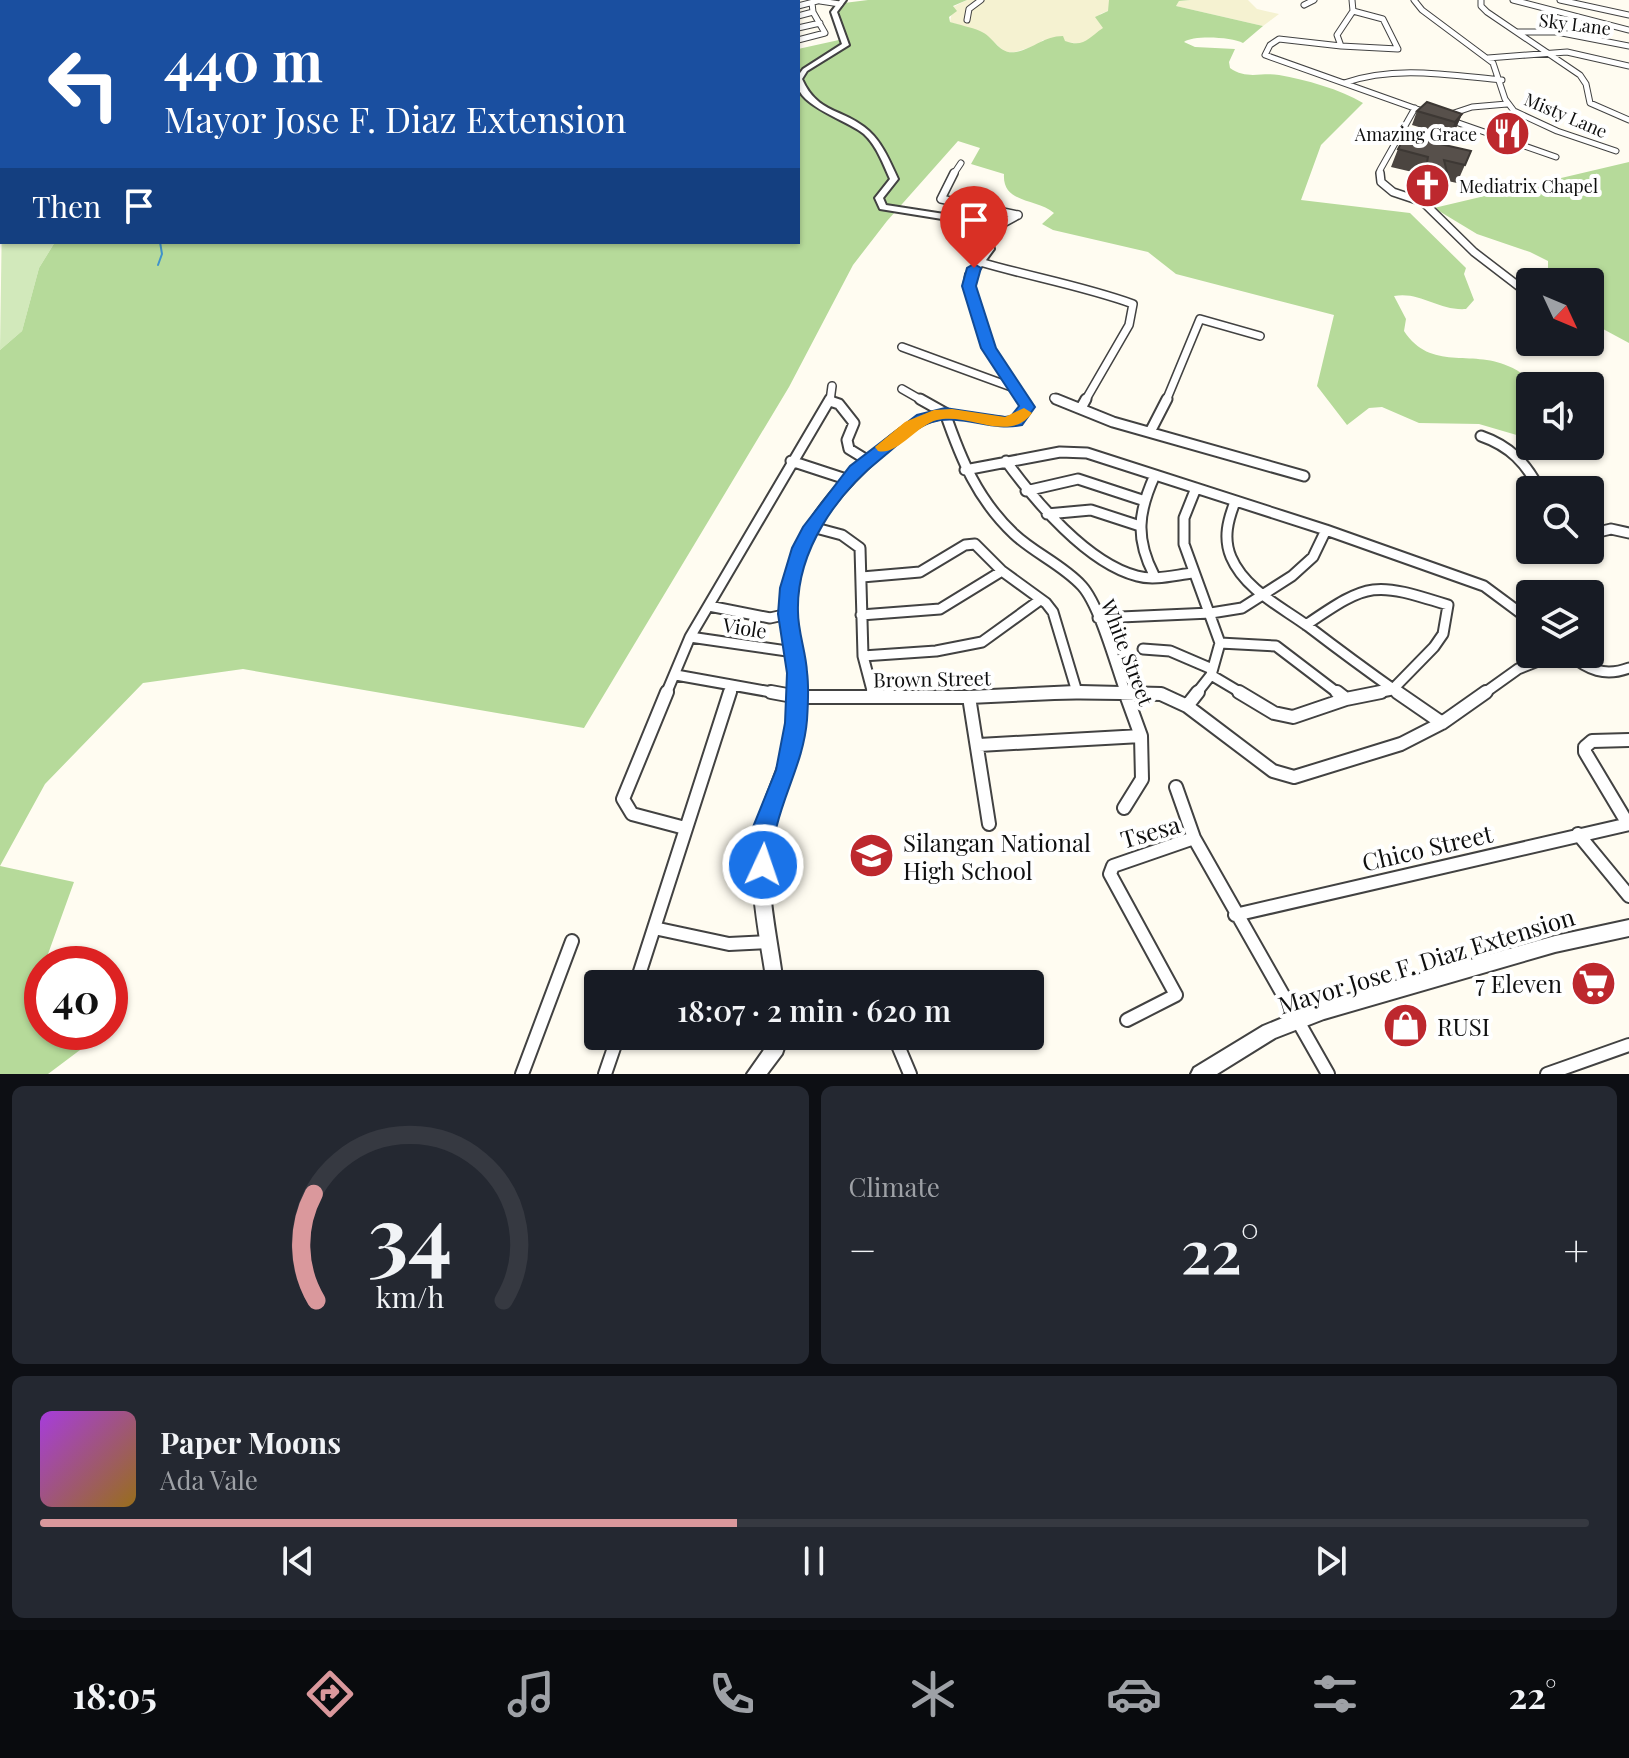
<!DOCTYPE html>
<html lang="en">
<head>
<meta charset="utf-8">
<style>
  body { margin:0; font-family:"Playfair Display",serif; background:#242831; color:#f1f3f6; height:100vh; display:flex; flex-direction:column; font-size:30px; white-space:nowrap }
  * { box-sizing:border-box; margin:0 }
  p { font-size:26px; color:#9ea1a6 }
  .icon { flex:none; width:44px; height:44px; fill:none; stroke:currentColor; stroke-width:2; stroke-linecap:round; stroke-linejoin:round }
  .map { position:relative; height:1074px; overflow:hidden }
  .side { display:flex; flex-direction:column; gap:12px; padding:12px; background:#0d0f14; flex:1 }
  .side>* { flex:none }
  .banner { position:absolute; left:0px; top:0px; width:800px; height:244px; box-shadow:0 2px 6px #0004; background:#1a4fa0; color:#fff; overflow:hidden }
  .needle { width:52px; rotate:134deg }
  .buttons { position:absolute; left:1516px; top:268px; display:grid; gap:16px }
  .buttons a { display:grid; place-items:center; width:88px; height:88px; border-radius:8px; background:#171b24; box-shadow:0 2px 6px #0004; font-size:40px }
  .speed { position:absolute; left:24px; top:946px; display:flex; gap:16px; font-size:40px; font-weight:700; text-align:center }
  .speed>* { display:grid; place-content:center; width:104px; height:104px; border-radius:50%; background:#171b24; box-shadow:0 2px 6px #0004; line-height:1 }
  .speed .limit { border:12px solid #d22; background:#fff; color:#111 }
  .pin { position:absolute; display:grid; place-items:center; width:68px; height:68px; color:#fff; margin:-82px -34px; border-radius:50% 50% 50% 0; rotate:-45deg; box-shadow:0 0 8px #0007 }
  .pin .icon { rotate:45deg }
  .me { position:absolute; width:88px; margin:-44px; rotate:3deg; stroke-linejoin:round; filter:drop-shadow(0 0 6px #0008) }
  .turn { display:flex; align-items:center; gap:28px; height:168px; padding:0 32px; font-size:36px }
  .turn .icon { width:104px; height:104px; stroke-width:2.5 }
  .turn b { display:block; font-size:56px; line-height:68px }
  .then { display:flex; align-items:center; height:76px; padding:0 32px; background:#0003; gap:16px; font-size:30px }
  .big { font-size:60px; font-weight:600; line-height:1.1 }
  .side .card { flex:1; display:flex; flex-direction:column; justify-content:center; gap:12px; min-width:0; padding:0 28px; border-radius:12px; background:#242831 }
  .side .dial { align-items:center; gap:0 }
  .dial svg { height:208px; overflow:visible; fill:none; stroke:#363941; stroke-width:7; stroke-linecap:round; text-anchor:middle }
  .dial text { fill:#f1f3f6; stroke:none }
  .song { display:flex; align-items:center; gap:24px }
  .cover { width:96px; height:96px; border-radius:12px; background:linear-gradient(135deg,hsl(280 70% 55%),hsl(40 70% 35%)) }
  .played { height:8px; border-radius:4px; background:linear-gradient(90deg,#da989c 45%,#363941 45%) }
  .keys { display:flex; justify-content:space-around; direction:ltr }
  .heat { display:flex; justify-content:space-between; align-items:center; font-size:44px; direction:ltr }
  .side .tiles { flex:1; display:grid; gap:12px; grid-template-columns:1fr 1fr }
  .card:last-child { grid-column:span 2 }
  .trip { position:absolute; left:584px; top:970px; width:460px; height:80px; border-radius:8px; background:#171b24; box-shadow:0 2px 6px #0004; font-weight:600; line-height:80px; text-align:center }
  .dock { display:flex; height:128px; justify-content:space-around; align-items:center; background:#090b0e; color:#9ea1a6 }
  .dock .icon { width:56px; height:56px }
  .dock .on { color:#da989c }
  .dock b { font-size:36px; color:#f1f3f6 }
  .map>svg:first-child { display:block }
</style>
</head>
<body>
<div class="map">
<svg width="1629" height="1074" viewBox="0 0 1629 1074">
  <rect width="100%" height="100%" fill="#fffcf1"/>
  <path fill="#f5f2d1" d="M 967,0 L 1109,0 L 1111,3 L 1108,11 L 1100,14 L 1104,28 L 1085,44 L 1043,40 L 1038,45 L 1015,52 L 1005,52 L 986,35 L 950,22 L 953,7 Z
    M 1190,0 L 1248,0 L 1257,9 L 1279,14 L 1263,26 L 1176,6 L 1179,1 Z"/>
  <path fill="#d2e9bb" d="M 2,217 L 2,242 L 55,242 L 39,268 L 22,331 L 0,350 Z"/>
  <path fill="#b6da9a" d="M 0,0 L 512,0 L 512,2 L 2,2 L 0,218 Z
    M 868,0 L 967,0 L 953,6 L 957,11 L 949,17 L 950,22 C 959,25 971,27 980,31 C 995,37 998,55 1016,52 C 1035,48 1044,36 1063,36 L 1065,41 C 1084,48 1088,38 1103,28 L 1095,17 L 1108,11 L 1109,0 L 1190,0 L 1179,1 L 1176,6 L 1263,26 L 1243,43 C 1232,37 1193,35 1184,42 L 1195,47 L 1235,49 L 1229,62 L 1230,68 C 1247,80 1261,72 1279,75 C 1306,80 1340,89 1363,103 L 1321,145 L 1301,200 L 1410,213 L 1466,268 L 1464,274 L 1474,300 L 1466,309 C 1439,311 1420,291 1394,296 L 1406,319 L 1404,331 C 1431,372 1471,349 1508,366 C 1520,370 1529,381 1541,386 L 1530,386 L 1530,439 L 1479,424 L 1419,423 L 1382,407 L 1369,408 L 1347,425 L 1317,386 L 1334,315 L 1176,274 L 1148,252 L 1053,230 L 1042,224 L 1054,213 C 1037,198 1002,204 1004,174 L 971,164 L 980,148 L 958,141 L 887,221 L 853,265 L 789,387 L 584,728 L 243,669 L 143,683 L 45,784 L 0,866 L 74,882 L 48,954 L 57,964 L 42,964 L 42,1032 L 104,1032 L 48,1074 L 0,1074 L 0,350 L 22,331 L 39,268 L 55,242 L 798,242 L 798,49 L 848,38 L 837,11 L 844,3 Z
    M 1629,162 L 1629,343 L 1590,322 L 1590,282 L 1548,282 L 1548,261 L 1530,252 L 1477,234 L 1434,208 Z"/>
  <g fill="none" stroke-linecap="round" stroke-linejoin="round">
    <path stroke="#3f92cb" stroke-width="2" d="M 329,2 L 337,0
      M 158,265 L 162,254 L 160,242"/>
    <path fill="#b7ddf5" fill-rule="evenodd" d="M 335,0 L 345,0 L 346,2 L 336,2 Z"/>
    <defs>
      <path id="minor-far3" d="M 1352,0 L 1353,11 L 1337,35 L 1341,46 L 1279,39 L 1270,45 L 1265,55 L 1428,113
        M 1414,0 L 1422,10 L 1493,63 L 1505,99 L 1514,111 L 1557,131 L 1616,151
        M 1481,0 L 1481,6 L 1487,12 L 1580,75 L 1586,84 L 1590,103 L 1629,120
        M 1513,0 L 1629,30
        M 1560,0 L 1629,15
        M 820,1 L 840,4
        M 534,2 L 537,0
        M 567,2 L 575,0
        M 604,2 L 612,0
        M 644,2 L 652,0
        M 723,2 L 731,0
        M 765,2 L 773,0
        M 1304,5 L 1314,0
        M 798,6 L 821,0
        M 798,16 L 813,12
        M 967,20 L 969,9 L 981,0
        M 798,28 L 820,23
        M 1518,32 L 1557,32 L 1629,46
        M 798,40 L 825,33 L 813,12 L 812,3
        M 1341,46 L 1398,49 L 1383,19 L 1353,11
        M 1488,58 L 1567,52 L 1629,66
        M 1344,83 C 1395,65 1449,75 1502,80
        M 1445,116 L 1472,107 L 1507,104
        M 1450,120 L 1556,157
        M 953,175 L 961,163
        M 1380,175 L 1380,170 L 1415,108"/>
      <path id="minor-far2" d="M 954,173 L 941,199 L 1018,215
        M 1380,173 L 1381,182 L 1393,192 L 1423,202 L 1474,252 L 1530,295
        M 987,232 L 1018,215
        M 980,262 C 1031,277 1083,286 1133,304 L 1129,325 L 1085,401
        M 902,347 L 1017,389
        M 902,389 L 923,401
        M 1054,398 L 1061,401
        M 830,401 L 832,386
        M 1166,401 L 1200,319 L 1260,336"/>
      <path id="minor-far1" d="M 920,399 L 945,413 C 961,459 977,499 1014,534 C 1034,553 1063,565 1082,586 C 1100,606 1116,667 1126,694
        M 1056,399 L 1113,422 L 1304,476
        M 830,401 L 839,404 L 854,423 L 847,440 L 849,449 L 867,460
        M 1081,408 L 1086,399
        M 1150,432 L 1167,399
        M 1481,436 C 1510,446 1526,463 1540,490
        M 791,461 L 846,479
        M 1006,461 C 1035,501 1087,563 1137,576 C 1154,581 1175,575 1193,573
        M 965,470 L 1060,452 L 1087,453 L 1326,530 L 1484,586 L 1530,620
        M 1196,488 L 1184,518 L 1184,544 L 1220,643 L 1211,675 L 1196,694
        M 1026,491 L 1078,479 L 1142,500
        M 1235,502 C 1228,520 1223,538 1231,557 C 1245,590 1282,607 1309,627 C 1339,650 1369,672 1400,694
        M 1047,514 L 1091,510 L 1137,525
        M 812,527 L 842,535 L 860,548 L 863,656 L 873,694
        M 1590,534 L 1611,529 L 1629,533
        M 1154,575 C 1135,538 1138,512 1155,475
        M 862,577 L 920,572 L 965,545 L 975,544 L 1002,571 L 1046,603 L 1053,612 L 1077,692
        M 709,606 L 770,618 L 788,614
        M 861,615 L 940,609 L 1002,571
        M 1098,618 L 1211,613 L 1242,608 L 1292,576 L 1313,557 L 1326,530
        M 1306,625 C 1370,581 1374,582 1448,605 L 1443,634 L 1434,647 L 1392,690 L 1371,694
        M 690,637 L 794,652
        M 1220,643 L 1276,646 L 1339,694
        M 1143,649 L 1170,651 L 1212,669
        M 1569,654 C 1588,670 1605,677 1629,668
        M 863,656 L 936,651 L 982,642 L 1040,600
        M 676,675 L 782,694
        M 1211,675 L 1243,694
        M 666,694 L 690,637 L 830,399
        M 729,694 L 732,685
        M 1033,694 L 1161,694
        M 1483,694 L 1518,669 L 1556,654"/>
      <path id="minor" d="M 667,692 L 623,799 L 632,814 L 685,828
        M 771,692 L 798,697 L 969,697 L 1076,692
        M 873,692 L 874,697
        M 1080,692 L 1161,694 L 1187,706 L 1273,771 L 1294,777 L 1401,744 L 1442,723 L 1486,692
        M 1239,692 L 1274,713 L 1293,717 L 1346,699 L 1381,692
        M 1337,692 L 1346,699
        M 1397,692 L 1442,723
        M 969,697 L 989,824
        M 1187,706 L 1198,692
        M 979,745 L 1141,736
        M 1176,787 L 1194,838
        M 1124,808 L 1142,779 L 1141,736 L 1125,692
        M 1628,824 L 1585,752 L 1585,747 L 1592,741 L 1629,740
        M 1578,834 L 1629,896
        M 1235,915 L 1629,824
        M 654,928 L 729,944 L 770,942
        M 636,984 L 730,692
        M 1127,1020 L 1176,995 L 1110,874 L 1113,866 L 1194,838 L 1328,1074
        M 894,1036 L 910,1074
        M 522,1074 L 572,941
        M 605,1074 L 618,1036
        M 1547,1074 L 1629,1045"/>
      <path id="tertiary" d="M 840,0 L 846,0 L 837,12 L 849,45 L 807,71 L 802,79 C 818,115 844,108 869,131 C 883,144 890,162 898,179 L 883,198 L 886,205 L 970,218 L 990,230 L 994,249 L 976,274 L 974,286 L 994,348 L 1032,407 L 1020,423 L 1016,424 C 990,426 963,415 938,419 C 918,423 901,438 887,451 C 836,495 799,539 795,608 C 794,626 799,644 802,662 C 805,680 806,698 803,716 C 802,733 799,748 794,764 C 787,785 777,805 772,827 C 762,878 777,934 783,984 L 767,984 C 760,934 746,878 757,827 C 762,805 772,785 779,764 C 784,749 787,733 789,717 C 792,699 792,680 789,662 C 786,644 781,627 782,608 C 787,538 826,490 878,447 C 895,432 912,418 935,413 C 960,408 987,419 1013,418 L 1022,407 L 984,348 L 964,286 L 966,274 L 986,249 L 983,233 L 967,223 L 880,209 L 875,198 L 890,179 C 883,164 877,146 864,134 C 848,119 777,101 803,69 L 842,44 L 831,12 Z
        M 1629,920 L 1629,936 L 1555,952 L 1324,1019 L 1275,1038 L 1217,1074 L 1191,1074 L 1194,1068 L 1263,1026 L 1324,1001 L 1555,936 Z
        M 770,1036 L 788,1036 L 782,1054 L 767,1074 L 747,1074 L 768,1044 Z"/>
    </defs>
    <use href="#minor-far3" stroke="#424242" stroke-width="7"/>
    <use href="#minor-far2" stroke="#424242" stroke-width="10"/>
    <use href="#minor-far1" stroke="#424242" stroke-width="13"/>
    <use href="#minor" stroke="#424242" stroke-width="16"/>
    <use href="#tertiary" stroke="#424242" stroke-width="4"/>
    <use href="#minor-far3" stroke="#fff" stroke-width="5"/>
    <use href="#minor-far2" stroke="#fff" stroke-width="7"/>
    <use href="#minor-far1" stroke="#fff" stroke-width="9"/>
    <use href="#minor" stroke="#fff" stroke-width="12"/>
    <use href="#tertiary" fill="#fff" fill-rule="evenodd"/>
  </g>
  <path fill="#4b4540" d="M 1417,111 L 1462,114 L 1456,128 L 1449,136 L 1412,125 Z
    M 1398,149 L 1471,151 L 1457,183 L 1443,180 L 1439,190 L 1427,191 L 1418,186 L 1421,174 L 1391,167 Z"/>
  <path fill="#3d3834" d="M 1462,114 L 1456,128 L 1449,136 L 1455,122 Z"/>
  <path fill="#57504b" stroke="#3d3834" stroke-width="2" d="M 1427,102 L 1462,114 L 1455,122 L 1417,111 Z
    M 1405,136 L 1471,151 L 1465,165 L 1444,160 L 1447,172 L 1435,173 L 1426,168 L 1428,157 L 1398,149 Z"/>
  <path fill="#1a73e8" stroke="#114b97" stroke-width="2" d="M 974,264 L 981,268 L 976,286 L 996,348 L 1035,407 L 1022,425 C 992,432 961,413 932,422 C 915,427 897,446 883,457 C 837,493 796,551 798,612 C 798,632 806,652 807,672 C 809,687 808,705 807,720 C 804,758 786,789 777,825 C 772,841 778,858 771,873 L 763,876 L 754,873 L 751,865 L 753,827 L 776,770 L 785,723 L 787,673 L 778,614 L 780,588 L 792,548 L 803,527 L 850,466 L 917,415 L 945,408 L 1005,417 L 1011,416 L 1019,406 L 981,348 L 962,286 L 967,268 Z"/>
  <path fill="#f59e0b" d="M 1024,408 L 1032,413 C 1009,444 969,412 937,420 C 917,425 897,456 878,451 L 875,447 L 905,422 L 934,410 L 952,409 L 1005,417 Z"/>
  <defs>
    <symbol id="restaurant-disc" viewBox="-11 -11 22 22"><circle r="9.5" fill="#bd282e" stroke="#fff"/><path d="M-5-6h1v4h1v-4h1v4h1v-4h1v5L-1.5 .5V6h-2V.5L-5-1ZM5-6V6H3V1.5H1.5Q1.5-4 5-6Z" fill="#fff"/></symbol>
    <symbol id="church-disc" viewBox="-11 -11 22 22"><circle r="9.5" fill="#bd282e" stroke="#fff"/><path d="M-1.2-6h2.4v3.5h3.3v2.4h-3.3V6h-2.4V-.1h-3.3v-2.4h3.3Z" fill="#fff"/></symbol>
    <symbol id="school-disc" viewBox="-11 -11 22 22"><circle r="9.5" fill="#bd282e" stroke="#fff"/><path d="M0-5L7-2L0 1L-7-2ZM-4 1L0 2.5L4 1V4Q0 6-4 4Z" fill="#fff"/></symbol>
    <symbol id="supermarket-disc" viewBox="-11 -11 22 22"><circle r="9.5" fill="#bd282e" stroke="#fff"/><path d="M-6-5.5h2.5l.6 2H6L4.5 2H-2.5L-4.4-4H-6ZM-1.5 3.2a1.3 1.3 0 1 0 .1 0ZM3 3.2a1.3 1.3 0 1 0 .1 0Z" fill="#fff"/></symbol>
    <symbol id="shop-disc" viewBox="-11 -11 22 22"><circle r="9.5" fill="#bd282e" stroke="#fff"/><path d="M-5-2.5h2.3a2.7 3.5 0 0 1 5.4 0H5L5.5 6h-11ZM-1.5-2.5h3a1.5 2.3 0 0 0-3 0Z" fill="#fff"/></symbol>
  </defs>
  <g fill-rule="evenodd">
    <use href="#restaurant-disc" x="1482" y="108" width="51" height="51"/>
    <use href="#church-disc" x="1402" y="160" width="51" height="51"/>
    <use href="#school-disc" x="846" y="830" width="51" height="51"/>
    <use href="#supermarket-disc" x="1568" y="958" width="51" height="51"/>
    <use href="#shop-disc" x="1380" y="1000" width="51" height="51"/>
  </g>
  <g text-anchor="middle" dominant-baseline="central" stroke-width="8" stroke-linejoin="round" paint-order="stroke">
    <g font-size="18" fill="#0f0f0f" stroke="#fff">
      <text transform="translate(1575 24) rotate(7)">Sky Lane</text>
      <text transform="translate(1566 115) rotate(23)">Misty Lane</text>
    </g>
    <g font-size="18" fill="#0f0f0f" stroke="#fff" text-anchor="end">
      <text x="1477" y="134">Amazing Grace</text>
      <text x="1459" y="186" text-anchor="start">Mediatrix Chapel</text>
    </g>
    <g font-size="20" fill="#0f0f0f" stroke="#fff">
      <text transform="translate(745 627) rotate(9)">Viole</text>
      <text transform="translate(1128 652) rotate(69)">White Street</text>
      <text transform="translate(932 678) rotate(-1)">Brown Street</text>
    </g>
    <g font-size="24" fill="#0f0f0f" stroke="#fff">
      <text transform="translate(1150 831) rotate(-16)">Tsesa</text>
      <text transform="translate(1427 847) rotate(-13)">Chico Street</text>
      <text transform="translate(1426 960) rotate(-17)">Mayor Jose F. Diaz Extension</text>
    </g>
    <g font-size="24" fill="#0f0f0f" stroke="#fff" text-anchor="start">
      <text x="903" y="842">Silangan National<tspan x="903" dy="28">High School</tspan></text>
      <text x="1562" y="983" text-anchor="end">7 Eleven</text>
      <text x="1437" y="1026">RUSI</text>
    </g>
  </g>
</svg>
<div class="buttons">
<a><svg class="needle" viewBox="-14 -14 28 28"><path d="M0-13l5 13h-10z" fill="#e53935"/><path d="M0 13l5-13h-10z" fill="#9ea1a6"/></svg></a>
<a><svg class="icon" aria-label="sound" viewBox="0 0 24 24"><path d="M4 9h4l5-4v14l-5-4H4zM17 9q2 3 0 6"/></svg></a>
<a><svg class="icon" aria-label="search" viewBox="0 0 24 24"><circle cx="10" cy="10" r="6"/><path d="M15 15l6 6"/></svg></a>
<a><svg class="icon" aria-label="layers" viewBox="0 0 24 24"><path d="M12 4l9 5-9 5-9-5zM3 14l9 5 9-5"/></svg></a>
</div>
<div class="speed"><div class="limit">40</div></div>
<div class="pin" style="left:974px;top:268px;background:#d93025"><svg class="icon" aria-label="arrive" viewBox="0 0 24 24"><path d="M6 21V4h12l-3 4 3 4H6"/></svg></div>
<svg class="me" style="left:763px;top:865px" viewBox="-20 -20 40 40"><circle r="17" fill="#1a73e8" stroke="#fff" stroke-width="3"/><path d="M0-11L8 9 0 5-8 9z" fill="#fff"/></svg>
<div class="trip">18:07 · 2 min · 620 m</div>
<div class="banner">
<div class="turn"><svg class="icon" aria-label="left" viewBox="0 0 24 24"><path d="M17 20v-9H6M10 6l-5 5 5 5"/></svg><div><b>440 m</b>Mayor Jose F. Diaz Extension</div></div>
<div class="then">Then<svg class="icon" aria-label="arrive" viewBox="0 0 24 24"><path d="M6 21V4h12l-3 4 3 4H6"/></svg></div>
</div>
</div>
<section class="side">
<div class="tiles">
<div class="card dial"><svg viewBox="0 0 100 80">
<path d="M14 69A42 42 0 1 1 86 69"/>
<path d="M14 69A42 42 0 0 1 13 28" stroke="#da989c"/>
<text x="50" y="56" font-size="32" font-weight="700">34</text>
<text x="50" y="72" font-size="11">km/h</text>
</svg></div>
<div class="card"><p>Climate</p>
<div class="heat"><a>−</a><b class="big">22°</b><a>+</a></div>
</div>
<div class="card">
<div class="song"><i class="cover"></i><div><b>Paper Moons</b><p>Ada Vale</p></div></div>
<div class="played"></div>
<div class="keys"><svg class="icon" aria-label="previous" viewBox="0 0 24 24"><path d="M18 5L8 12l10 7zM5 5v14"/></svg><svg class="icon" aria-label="pause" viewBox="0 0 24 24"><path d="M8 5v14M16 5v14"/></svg><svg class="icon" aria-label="next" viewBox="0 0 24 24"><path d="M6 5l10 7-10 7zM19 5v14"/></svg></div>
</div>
</div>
</section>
<nav class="dock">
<b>18:05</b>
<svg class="icon on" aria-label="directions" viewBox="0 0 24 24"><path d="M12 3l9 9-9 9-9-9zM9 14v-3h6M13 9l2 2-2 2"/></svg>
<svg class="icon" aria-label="music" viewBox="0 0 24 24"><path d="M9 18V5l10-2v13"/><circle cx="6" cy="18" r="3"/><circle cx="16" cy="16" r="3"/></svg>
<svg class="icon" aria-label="phone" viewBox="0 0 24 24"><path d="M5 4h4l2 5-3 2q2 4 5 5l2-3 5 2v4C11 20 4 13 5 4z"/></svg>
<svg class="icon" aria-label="climate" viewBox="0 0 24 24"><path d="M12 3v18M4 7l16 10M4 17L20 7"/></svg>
<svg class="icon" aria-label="car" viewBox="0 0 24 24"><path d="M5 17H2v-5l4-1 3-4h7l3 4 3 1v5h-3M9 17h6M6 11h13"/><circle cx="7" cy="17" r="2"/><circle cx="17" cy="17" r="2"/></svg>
<svg class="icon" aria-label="filters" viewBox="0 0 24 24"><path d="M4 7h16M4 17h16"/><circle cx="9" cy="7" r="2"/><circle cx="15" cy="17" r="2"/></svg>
<b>22°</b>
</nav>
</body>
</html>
